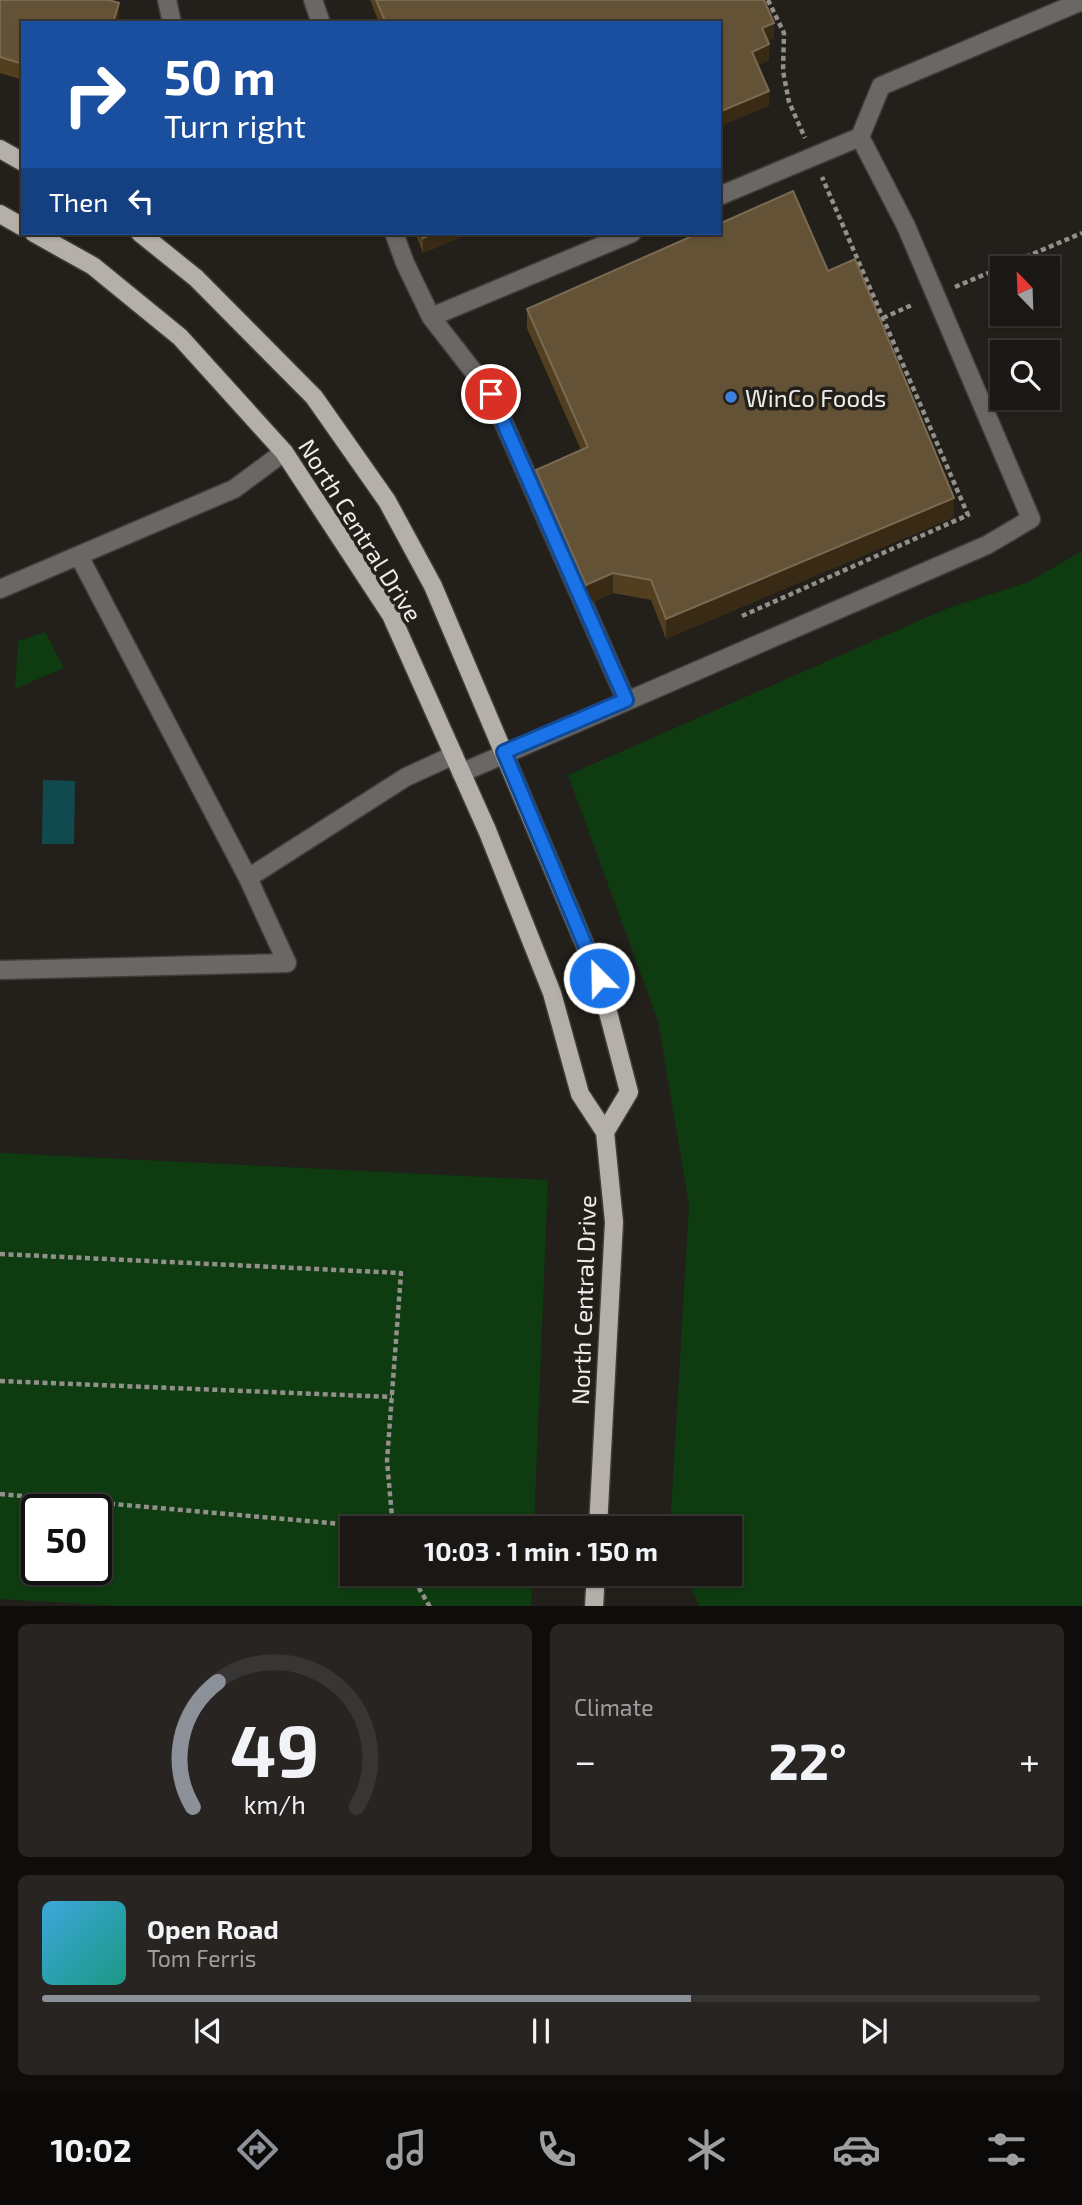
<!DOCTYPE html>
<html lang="en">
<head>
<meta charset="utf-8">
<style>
  body { margin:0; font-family:"Exo 2",sans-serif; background:#272422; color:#f1f3f6; height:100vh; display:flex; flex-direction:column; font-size:26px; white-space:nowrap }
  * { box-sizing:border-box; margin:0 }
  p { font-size:23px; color:#9f9fa0 }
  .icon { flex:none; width:38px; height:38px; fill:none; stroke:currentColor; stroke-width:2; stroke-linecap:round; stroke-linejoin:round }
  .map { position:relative; height:1606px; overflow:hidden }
  .panel { display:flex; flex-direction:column; gap:18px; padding:18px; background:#0e0d0b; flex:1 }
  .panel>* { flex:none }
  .top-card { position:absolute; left:21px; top:21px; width:700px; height:214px; border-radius:0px; box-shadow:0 2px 5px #0004,0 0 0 2px #383634; background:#1a4fa0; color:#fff; overflow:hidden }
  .needle { width:46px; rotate:337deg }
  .tools { position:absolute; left:990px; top:256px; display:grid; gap:14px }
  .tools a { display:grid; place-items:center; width:70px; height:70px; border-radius:0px; background:#1a1714; box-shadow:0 2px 5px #0004,0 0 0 2px #383634; font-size:35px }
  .speed { position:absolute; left:21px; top:1494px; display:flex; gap:14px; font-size:35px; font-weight:700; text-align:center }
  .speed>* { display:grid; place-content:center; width:91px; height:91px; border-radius:50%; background:#1a1714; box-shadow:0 2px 5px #0004,0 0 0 2px #383634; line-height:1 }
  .speed .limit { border:4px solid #111; border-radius:10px; background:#fff; color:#111 }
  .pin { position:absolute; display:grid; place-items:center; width:60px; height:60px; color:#fff; margin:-30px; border:4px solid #fff; border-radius:50%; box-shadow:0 2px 7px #0007 }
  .me { position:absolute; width:77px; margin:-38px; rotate:337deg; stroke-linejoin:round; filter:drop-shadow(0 0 5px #0008) }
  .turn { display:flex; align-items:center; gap:24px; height:147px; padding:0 28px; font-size:32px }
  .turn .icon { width:91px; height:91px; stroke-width:2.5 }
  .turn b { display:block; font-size:49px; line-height:60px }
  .then { display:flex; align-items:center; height:66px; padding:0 28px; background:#0003; gap:14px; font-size:26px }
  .big { font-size:52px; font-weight:700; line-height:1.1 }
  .panel .tile { flex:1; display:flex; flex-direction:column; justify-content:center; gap:10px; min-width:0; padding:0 24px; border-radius:10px; background:#272422 }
  .panel .dial { align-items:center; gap:0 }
  .dial svg { height:182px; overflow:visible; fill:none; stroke:#383634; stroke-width:7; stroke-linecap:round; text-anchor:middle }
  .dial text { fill:#f1f3f6; stroke:none }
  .song { display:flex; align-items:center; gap:21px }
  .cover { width:84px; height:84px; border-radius:10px; background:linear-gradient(135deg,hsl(200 70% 55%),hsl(170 70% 35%)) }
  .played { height:7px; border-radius:4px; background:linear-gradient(90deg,#8c9099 65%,#383634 65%) }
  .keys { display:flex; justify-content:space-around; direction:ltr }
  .heat { display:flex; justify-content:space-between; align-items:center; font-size:38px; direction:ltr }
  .panel .tiles { flex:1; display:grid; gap:18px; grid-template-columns:1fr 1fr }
  .tile:last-child { grid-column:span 2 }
  .trip { position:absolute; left:340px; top:1516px; width:402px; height:70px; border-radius:0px; background:#1a1714; box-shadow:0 2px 5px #0004,0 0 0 2px #383634; font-weight:700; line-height:70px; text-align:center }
  .dock { display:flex; height:112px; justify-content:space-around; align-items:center; background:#0a0908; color:#9f9fa0 }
  .dock .icon { width:49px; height:49px }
  .dock .selected { color:#8c9099 }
  .dock b { font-size:32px; color:#f1f3f6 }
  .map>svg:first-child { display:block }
</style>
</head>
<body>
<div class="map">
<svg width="1082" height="1607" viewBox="0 0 1082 1607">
  <rect width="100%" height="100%" fill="#231f1a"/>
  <path fill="#0e3b10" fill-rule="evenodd" d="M 1082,551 L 1082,1606 L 699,1606 L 685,1573 L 730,1573 L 730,1528 L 670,1528 L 689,1205 L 658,1021 L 568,775 L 948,608 L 1028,582 Z
    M 45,632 L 64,668 L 15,689 L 18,641 Z
    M 0,1153 L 548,1180 L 534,1528 L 352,1528 L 352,1573 L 533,1573 L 531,1606 L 136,1607 L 0,1599 ZM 37,1510 L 96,1510 L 96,1570 L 37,1570 Z"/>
  <path fill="#114a4e" d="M 43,780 L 75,781 L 74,844 L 42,844 Z"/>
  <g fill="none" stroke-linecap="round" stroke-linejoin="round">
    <defs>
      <path id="minor" d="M 167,0 L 172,23
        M 313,0 L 321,23
        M 719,196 L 860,137 L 881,86 L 1082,1
        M 394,233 L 405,263 L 431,317 L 632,233
        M 431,317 L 491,394 L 626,700
        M 79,556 L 248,878
        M 0,589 L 234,489 L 284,452
        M 461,773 L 987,545 L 1031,519 L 906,226 L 860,137
        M 0,970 L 287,963 L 248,878 L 406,777 L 454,755"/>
      <path id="major" d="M 0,149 L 23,162
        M 0,214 L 23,227
        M 34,233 L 93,266 L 180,337 L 284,452 L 391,615 L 487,830 L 552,993 L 580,1094 L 605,1132 L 614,1222 L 598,1528
        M 140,233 L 196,278 L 314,397 L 387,501 L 433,586 L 599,978 L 629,1092 L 605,1132
        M 594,1607 L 596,1573"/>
    </defs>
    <use href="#minor" stroke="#403c37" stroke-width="21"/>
    <use href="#major" stroke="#403c37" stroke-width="21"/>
    <path stroke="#93908b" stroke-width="4.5" stroke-dasharray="5 3.5" stroke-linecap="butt" d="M 768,0 L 784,33 L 783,71 L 789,102 L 805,138
      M 955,287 L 1082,233
      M 883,318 L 914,304
      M 742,616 L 968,515 L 822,177
      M 0,1254 L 401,1273 L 387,1461 L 393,1528
      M 0,1381 L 392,1397
      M 0,1494 L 386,1528
      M 410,1573 L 430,1607"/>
    <use href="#minor" stroke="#6a6764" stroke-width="18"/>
    <use href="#major" stroke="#b5afaa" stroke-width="18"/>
  </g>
  <path fill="#523f1f" d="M 0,0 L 119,18 L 23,23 L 23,80 L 0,73 Z
    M 370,0 L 764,0 L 774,38 L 767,41 L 769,60 L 758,65 L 769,106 L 719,23 L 379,23 Z
    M 415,233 L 471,233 L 423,253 Z
    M 828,271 L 954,517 L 666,639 L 651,600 L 613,593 L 586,605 L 536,490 L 536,470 L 581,450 L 527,328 L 527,309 Z"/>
  <path fill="#382a14" d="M 119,3 L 119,18 L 118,23 L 113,23 Z
    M 774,23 L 774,38 L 762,43 L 762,28 Z
    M 769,44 L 769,60 L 752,67 L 752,52 Z
    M 769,91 L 769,106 L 719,127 L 719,112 Z
    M 435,233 L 471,233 L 423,253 L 423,238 Z
    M 954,498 L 954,517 L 666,639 L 666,619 Z
    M 613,573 L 613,593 L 586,605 L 586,585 Z"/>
  <path fill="#635235" stroke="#796a51" stroke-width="2" d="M 0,0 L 109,0 L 119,3 L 113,23 L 23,23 L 23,64 L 0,57 Z
    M 376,0 L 764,0 L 774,23 L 762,28 L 769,44 L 752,52 L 769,91 L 719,112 L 719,23 L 386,23 Z
    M 793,191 L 828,271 L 855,259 L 954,498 L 666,619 L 651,580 L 613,573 L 586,585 L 536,470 L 588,447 L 527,309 L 699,233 L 719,233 L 719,224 Z
    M 421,233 L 435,233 L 423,238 Z"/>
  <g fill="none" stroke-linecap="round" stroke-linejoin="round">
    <defs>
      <path id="route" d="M 491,394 L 626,700 L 504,752 L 599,978"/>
    </defs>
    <use href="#route" stroke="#114b97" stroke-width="18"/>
    <use href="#route" stroke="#1a73e8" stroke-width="12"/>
  </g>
  <circle fill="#3f7fe0" stroke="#231f1a" stroke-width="2.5" cx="731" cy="397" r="7"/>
  <g text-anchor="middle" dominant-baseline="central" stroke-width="7" stroke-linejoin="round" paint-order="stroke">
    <g font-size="24" fill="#efece8" stroke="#231f1a" text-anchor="start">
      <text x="745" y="397">WinCo Foods</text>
    </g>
    <g font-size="24" fill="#efece8" stroke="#231f1a">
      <text transform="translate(361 530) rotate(58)">North Central Drive</text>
      <text transform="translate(583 1300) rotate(-88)">North Central Drive</text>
    </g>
  </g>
</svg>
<div class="tools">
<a><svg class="needle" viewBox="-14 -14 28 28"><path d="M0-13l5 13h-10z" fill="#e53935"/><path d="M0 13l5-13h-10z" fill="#9f9fa0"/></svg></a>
<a><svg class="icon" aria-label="search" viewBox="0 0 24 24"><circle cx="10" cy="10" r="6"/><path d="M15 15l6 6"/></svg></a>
</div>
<div class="speed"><div class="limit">50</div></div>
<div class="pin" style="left:491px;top:394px;background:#d93025"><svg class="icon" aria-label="arrive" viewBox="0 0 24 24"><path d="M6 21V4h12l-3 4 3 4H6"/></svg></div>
<svg class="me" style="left:599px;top:978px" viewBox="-20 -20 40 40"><circle r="17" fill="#1a73e8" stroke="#fff" stroke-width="3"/><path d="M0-11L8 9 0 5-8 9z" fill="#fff"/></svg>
<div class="trip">10:03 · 1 min · 150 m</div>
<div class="top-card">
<div class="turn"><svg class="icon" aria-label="right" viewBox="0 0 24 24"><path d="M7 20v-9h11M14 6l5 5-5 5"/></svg><div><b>50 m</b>Turn right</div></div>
<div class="then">Then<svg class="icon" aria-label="left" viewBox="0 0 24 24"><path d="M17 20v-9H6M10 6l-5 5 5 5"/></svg></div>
</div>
</div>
<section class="panel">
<div class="tiles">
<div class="tile dial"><svg viewBox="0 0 100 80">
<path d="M14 69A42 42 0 1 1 86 69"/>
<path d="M14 69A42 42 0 0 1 25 14" stroke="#8c9099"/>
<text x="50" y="56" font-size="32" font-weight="700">49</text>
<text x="50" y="72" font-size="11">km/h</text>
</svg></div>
<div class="tile"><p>Climate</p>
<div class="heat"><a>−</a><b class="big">22°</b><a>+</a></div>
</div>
<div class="tile">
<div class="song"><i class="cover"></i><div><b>Open Road</b><p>Tom Ferris</p></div></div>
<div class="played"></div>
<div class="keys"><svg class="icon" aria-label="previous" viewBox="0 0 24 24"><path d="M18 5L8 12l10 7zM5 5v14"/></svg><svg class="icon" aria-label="pause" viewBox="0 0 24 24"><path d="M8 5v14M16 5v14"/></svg><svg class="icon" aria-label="next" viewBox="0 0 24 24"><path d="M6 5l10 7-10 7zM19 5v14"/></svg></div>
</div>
</div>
</section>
<nav class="dock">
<b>10:02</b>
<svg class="icon selected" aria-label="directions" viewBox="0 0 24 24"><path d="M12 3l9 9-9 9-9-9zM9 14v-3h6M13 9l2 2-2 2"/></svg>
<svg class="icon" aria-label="music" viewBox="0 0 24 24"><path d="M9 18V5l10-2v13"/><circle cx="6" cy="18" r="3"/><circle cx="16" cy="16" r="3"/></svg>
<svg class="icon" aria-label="phone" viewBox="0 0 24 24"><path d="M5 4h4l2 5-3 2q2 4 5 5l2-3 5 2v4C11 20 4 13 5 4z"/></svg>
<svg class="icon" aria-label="climate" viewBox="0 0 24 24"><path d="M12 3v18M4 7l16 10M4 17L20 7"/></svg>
<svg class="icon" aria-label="car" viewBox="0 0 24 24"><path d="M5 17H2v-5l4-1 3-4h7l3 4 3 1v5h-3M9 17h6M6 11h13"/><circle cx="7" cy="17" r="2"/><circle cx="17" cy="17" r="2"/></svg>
<svg class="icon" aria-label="filters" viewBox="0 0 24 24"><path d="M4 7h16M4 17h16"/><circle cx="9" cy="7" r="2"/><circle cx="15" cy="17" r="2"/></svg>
</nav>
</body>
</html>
